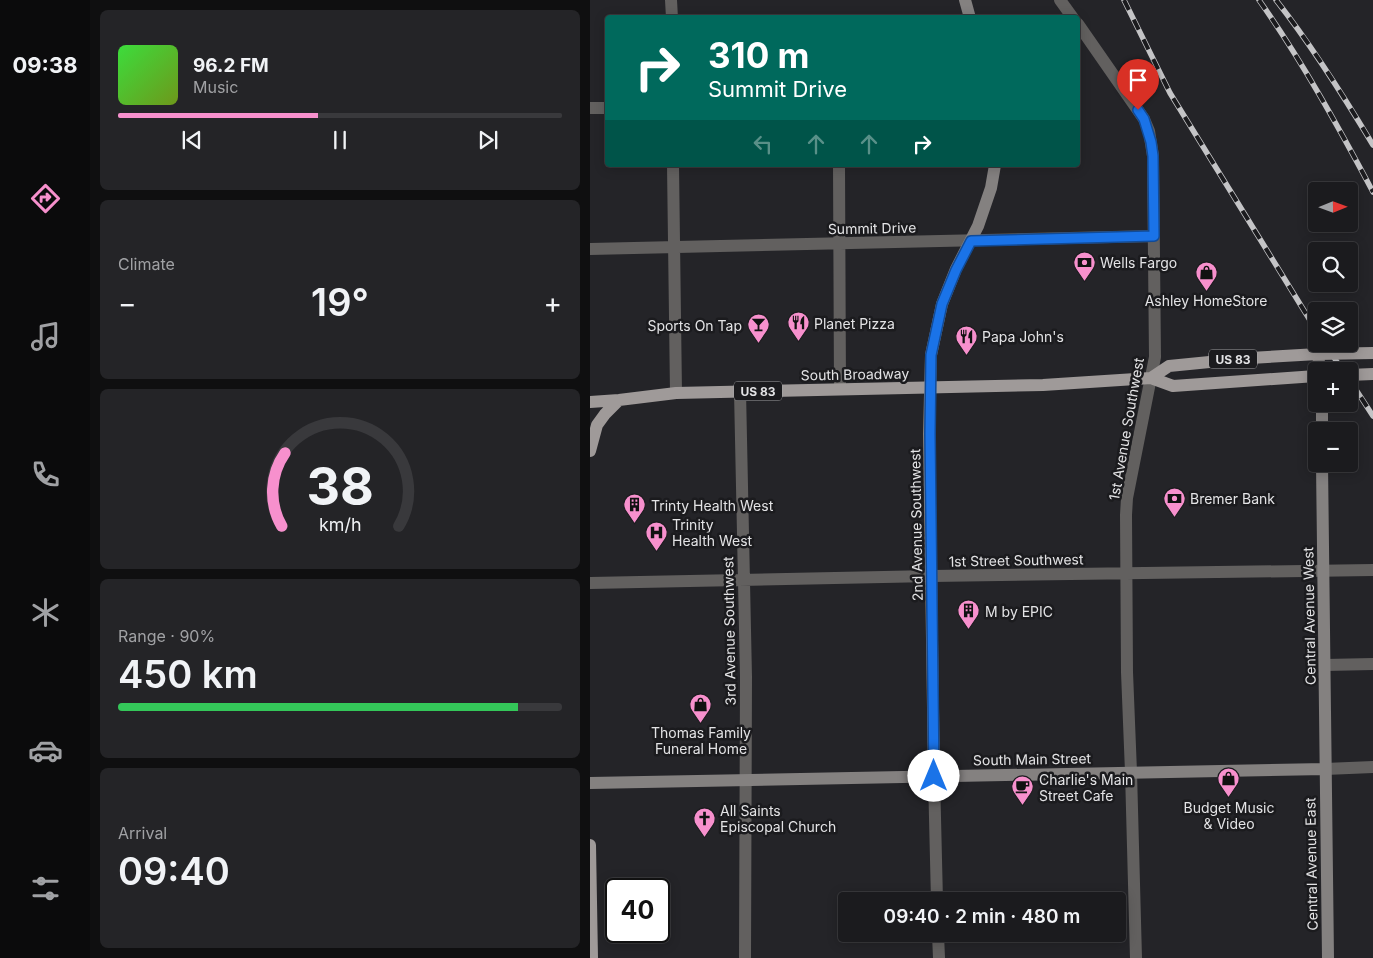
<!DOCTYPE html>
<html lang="en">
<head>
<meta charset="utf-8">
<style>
  body { margin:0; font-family:Inter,sans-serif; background:#242427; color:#f1f3f6; height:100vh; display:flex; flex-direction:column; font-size:19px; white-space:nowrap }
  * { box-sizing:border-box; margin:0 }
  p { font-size:16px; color:#a0a1a4 }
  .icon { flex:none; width:28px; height:28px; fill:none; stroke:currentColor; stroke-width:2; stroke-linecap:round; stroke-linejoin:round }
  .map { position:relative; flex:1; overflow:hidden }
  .sheet { display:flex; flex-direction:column; gap:10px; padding:10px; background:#0f0f10; width:500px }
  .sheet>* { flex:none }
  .guide { position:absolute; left:15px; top:15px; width:475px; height:152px; border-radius:5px; box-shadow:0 2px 12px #0003,0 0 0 1px #39393c; background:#00695c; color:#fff; overflow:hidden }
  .needle { width:32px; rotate:89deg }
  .buttons { position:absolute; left:718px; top:182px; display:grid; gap:10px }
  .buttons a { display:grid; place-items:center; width:50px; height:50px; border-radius:5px; background:#1b1b1e; box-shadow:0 2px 12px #0003,0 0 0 1px #39393c; font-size:25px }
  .speed { position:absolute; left:15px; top:878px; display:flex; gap:10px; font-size:25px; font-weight:700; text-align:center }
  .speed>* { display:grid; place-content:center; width:65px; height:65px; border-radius:50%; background:#1b1b1e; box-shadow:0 2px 12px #0003,0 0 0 1px #39393c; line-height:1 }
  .speed .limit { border:2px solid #111; border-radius:8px; background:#fff; color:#111 }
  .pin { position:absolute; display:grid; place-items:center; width:42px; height:42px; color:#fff; margin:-51px -21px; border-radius:50% 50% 50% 0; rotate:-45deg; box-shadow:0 0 5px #0007 }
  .pin .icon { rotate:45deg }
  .me { position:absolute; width:55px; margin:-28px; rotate:0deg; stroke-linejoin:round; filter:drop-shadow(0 0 4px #0008) }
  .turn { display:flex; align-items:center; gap:18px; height:105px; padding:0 20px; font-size:22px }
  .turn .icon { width:65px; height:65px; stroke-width:2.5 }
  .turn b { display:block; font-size:35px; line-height:42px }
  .lanes { display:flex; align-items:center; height:48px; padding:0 20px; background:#0003; justify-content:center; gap:25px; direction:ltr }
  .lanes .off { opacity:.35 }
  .big { font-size:38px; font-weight:600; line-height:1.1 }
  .sheet .card { flex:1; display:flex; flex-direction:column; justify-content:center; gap:8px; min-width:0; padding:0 18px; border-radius:8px; background:#242427 }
  .sheet .dial { align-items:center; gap:0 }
  .dial svg { height:130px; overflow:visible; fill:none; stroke:#39393c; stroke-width:7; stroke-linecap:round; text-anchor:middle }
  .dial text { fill:#f1f3f6; stroke:none }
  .song { display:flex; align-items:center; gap:15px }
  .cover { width:60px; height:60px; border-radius:8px; background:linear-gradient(135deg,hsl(120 70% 55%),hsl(80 70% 35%)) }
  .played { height:5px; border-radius:2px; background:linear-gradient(90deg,#f790cd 45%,#39393c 45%) }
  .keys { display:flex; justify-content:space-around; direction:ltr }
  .heat { display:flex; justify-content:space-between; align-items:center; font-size:28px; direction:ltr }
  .charge { height:8px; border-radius:4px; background:linear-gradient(90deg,#34c759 90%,#39393c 0) }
  .trip { position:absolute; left:248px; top:892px; width:288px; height:50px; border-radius:5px; background:#1b1b1e; box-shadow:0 2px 12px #0003,0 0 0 1px #39393c; font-weight:600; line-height:50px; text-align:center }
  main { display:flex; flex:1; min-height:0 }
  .tab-bar { display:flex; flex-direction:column; width:90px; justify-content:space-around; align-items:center; background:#0b0b0c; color:#a0a1a4 }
  .tab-bar .icon { width:35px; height:35px }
  .tab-bar .on { color:#f790cd }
  .tab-bar b { font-size:22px; color:#f1f3f6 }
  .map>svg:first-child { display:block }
</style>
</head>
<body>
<main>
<nav class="tab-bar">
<b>09:38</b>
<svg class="icon on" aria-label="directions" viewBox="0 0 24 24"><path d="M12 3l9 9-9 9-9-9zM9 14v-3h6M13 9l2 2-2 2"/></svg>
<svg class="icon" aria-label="music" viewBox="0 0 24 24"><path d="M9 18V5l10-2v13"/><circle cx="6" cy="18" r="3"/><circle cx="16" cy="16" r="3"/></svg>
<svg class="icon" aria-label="phone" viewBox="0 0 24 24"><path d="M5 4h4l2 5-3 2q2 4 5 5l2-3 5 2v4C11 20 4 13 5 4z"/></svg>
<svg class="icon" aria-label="climate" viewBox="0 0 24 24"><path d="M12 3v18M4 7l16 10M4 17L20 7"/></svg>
<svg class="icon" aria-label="car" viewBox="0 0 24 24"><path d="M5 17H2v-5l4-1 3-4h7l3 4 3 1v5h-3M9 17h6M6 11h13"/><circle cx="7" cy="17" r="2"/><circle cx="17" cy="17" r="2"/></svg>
<svg class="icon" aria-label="filters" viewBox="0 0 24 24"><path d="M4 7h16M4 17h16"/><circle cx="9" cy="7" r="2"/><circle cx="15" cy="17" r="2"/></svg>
</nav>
<section class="sheet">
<div class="card">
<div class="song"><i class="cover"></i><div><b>96.2 FM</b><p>Music</p></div></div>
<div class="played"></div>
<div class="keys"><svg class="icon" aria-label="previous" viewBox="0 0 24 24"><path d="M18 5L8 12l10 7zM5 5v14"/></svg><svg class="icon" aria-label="pause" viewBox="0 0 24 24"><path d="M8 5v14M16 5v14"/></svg><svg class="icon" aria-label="next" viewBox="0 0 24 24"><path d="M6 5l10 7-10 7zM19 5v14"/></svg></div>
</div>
<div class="card"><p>Climate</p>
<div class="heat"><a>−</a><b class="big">19°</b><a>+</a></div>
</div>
<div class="card dial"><svg viewBox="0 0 100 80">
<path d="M14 69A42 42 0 1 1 86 69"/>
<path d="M14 69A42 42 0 0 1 16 24" stroke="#f790cd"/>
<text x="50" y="56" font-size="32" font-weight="700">38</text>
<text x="50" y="72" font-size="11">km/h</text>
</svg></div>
<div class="card"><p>Range · 90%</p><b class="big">450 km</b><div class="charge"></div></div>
<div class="card"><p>Arrival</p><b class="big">09:40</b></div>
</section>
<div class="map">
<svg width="783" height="958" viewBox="0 0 783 958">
  <rect width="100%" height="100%" fill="#242428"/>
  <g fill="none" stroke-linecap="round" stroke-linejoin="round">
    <path stroke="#62605f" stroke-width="12" d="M 81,0 L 82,18
      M 470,0 L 483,18
      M 488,24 L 554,119 L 559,131 L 563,156 L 565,357 L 537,498 L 536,515 L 537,672 L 541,772 L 546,958
      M 0,108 L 18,108
      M 83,165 L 86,393
      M 249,165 L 250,389
      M 0,249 L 564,236
      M 150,391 L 156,677 L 155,958
      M 0,583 L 342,576 L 783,570
      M 735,665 L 783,664
      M 735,769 L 783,767
      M 344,776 L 347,901
      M 348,934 L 349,958"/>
    <path stroke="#848180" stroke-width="12" d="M 375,0 L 380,18
      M 728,354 L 730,371
      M 732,404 L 732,431
      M 732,464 C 734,629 736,793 738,958
      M 344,776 L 339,434 L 341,355 L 352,304 L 366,269 L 388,226 L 401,188 L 405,165
      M 0,783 L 735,769"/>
    <path stroke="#9f9a99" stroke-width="12" d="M 759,375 L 783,374
      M 561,378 L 579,366 L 660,358 L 728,354
      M 0,402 L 29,400 L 86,393 L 453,385 L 561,378 L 583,386 L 726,376
      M 0,451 L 7,425 L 15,414 L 29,400
      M 0,845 L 2,958"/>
    <defs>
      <path id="rail" d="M 534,0 L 580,93 L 726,330
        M 669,0 C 712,61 748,126 783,192
        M 686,0 C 722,46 753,95 783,145
        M 735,344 L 753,371
        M 759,379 L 783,416"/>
    </defs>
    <use href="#rail" stroke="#c4c4c6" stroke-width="5.5"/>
    <use href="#rail" stroke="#1b1b1e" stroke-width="4" stroke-dasharray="11" stroke-linecap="butt"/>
    <path stroke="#9f9a99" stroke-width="12" d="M 728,354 L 783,353"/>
  </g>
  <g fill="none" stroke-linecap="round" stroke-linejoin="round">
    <defs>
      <path id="route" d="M 344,776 L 340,434 L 341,355 L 352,304 L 366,270 L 381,241 L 564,236 L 563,156 L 561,142 L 554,119 L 548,110"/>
    </defs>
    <use href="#route" stroke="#114b97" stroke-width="12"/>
    <use href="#route" stroke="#1a73e8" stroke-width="9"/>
  </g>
  <defs>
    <symbol id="bank-pin" viewBox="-11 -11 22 30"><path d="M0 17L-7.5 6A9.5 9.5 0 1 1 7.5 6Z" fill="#f790cd" stroke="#1b1b1e"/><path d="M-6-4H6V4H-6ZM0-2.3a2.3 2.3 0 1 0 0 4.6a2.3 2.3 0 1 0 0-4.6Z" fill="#111"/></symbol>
    <symbol id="shop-pin" viewBox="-11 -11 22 30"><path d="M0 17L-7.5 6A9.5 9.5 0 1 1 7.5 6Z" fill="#f790cd" stroke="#1b1b1e"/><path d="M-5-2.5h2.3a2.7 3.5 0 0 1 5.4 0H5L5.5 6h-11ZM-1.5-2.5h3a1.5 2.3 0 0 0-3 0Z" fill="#111"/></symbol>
    <symbol id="restaurant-pin" viewBox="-11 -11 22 30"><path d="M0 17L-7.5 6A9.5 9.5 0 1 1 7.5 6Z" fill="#f790cd" stroke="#1b1b1e"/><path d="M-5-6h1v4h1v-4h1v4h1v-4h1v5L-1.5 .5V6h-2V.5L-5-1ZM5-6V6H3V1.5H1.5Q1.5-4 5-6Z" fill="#111"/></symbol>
    <symbol id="bar-pin" viewBox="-11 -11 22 30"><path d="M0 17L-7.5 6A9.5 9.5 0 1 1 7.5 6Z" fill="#f790cd" stroke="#1b1b1e"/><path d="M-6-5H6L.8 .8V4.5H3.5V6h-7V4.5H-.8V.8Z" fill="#111"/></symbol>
    <symbol id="building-pin" viewBox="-11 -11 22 30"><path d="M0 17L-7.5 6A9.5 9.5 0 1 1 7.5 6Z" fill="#f790cd" stroke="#1b1b1e"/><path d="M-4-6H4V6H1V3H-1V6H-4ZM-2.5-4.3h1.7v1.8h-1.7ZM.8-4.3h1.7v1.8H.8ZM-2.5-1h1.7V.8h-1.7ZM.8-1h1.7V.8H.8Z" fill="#111"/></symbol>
    <symbol id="hospital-pin" viewBox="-11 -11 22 30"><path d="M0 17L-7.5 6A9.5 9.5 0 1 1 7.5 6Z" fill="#f790cd" stroke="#1b1b1e"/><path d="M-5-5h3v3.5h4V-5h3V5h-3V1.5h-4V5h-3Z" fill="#111"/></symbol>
    <symbol id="cafe-pin" viewBox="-11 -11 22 30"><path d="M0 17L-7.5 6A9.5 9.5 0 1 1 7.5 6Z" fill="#f790cd" stroke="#1b1b1e"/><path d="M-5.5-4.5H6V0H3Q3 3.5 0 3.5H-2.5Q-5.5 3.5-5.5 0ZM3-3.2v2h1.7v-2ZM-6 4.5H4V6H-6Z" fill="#111"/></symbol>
    <symbol id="church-pin" viewBox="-11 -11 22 30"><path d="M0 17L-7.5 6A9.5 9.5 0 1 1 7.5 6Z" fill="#f790cd" stroke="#1b1b1e"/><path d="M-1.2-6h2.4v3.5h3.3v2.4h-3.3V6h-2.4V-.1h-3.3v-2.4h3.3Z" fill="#111"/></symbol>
  </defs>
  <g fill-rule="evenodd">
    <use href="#bank-pin" x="482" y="250" width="25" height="34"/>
    <use href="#shop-pin" x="604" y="260" width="25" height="34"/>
    <use href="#restaurant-pin" x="196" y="310" width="25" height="34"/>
    <use href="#bar-pin" x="156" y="312" width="25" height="34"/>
    <use href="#restaurant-pin" x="364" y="324" width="25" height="34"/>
    <use href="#bank-pin" x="572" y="486" width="25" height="34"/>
    <use href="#building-pin" x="32" y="492" width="25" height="34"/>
    <use href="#hospital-pin" x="54" y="520" width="25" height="34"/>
    <use href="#building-pin" x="366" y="598" width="25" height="34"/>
    <use href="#shop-pin" x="98" y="692" width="25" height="34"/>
    <use href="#shop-pin" x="626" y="766" width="25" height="34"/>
    <use href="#cafe-pin" x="420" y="774" width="25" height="34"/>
    <use href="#church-pin" x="102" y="806" width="25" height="34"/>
  </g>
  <g text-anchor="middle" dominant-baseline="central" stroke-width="5" stroke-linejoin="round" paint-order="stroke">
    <g fill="#1b1b1e" stroke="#a7a7a9" stroke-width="1">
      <rect x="619" y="349.5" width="48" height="19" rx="4"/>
      <rect x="144" y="381.5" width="48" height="19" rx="4"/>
    </g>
    <g font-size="12" font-weight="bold" fill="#e3e3e5">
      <text x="643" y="359">US 83</text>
      <text x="168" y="391">US 83</text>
    </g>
    <g font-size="14" fill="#e3e3e5" stroke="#1b1b1e">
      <text transform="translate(282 228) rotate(-1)">Summit Drive</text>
      <text transform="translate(265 374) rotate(-1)">South Broadway</text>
      <text transform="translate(536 429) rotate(-80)">1st Avenue Southwest</text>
      <text transform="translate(326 525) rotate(-91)">2nd Avenue Southwest</text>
      <text transform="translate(426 560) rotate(-1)">1st Street Southwest</text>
      <text transform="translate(719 616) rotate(-91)">Central Avenue West</text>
      <text transform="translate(139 631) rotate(-91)">3rd Avenue Southwest</text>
      <text transform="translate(442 759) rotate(-1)">South Main Street</text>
      <text transform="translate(721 864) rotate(-91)">Central Avenue East</text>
    </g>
    <g font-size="14" fill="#e3e3e5" stroke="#1b1b1e" text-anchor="start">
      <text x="510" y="262">Wells Fargo</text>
      <text x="616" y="300" text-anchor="middle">Ashley HomeStore</text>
      <text x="224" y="323">Planet Pizza</text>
      <text x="152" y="325" text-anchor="end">Sports On Tap</text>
      <text x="392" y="336">Papa John's</text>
      <text x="600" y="498">Bremer Bank</text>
      <text x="61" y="505">Trinty Health West</text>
      <text x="82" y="524">Trinity<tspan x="82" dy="16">Health West</tspan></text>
      <text x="395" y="611">M by EPIC</text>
      <text x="111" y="732" text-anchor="middle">Thomas Family<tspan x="111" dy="16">Funeral Home</tspan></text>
      <text x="449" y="779">Charlie's Main<tspan x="449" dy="16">Street Cafe</tspan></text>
      <text x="639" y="807" text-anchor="middle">Budget Music<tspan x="639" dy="16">&amp; Video</tspan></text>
      <text x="130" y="810">All Saints<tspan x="130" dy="16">Episcopal Church</tspan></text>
    </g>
  </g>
</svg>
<div class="buttons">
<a><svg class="needle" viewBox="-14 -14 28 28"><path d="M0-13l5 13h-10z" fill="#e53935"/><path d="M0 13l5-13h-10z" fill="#a0a1a4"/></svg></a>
<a><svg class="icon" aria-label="search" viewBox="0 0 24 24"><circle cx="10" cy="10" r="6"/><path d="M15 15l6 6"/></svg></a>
<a><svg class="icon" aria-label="layers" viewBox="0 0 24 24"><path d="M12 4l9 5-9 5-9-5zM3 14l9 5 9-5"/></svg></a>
<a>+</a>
<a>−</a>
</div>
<div class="speed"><div class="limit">40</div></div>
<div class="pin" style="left:548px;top:110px;background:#d93025"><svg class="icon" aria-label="arrive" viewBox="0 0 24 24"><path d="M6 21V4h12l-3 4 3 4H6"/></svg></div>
<svg class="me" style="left:344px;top:776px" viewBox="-20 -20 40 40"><circle r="19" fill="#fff"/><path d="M0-13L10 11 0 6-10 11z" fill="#1a73e8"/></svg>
<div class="trip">09:40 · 2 min · 480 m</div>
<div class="guide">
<div class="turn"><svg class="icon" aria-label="right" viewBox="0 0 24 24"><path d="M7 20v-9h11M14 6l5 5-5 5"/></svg><div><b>310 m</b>Summit Drive</div></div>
<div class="lanes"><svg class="icon off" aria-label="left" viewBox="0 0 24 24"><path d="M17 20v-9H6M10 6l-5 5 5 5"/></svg><svg class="icon off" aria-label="ahead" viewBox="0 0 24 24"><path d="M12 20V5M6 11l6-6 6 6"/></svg><svg class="icon off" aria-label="ahead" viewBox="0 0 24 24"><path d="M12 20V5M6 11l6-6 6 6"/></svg><svg class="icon" aria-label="right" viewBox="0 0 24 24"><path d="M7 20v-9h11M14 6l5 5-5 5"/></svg></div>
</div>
</div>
</main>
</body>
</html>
